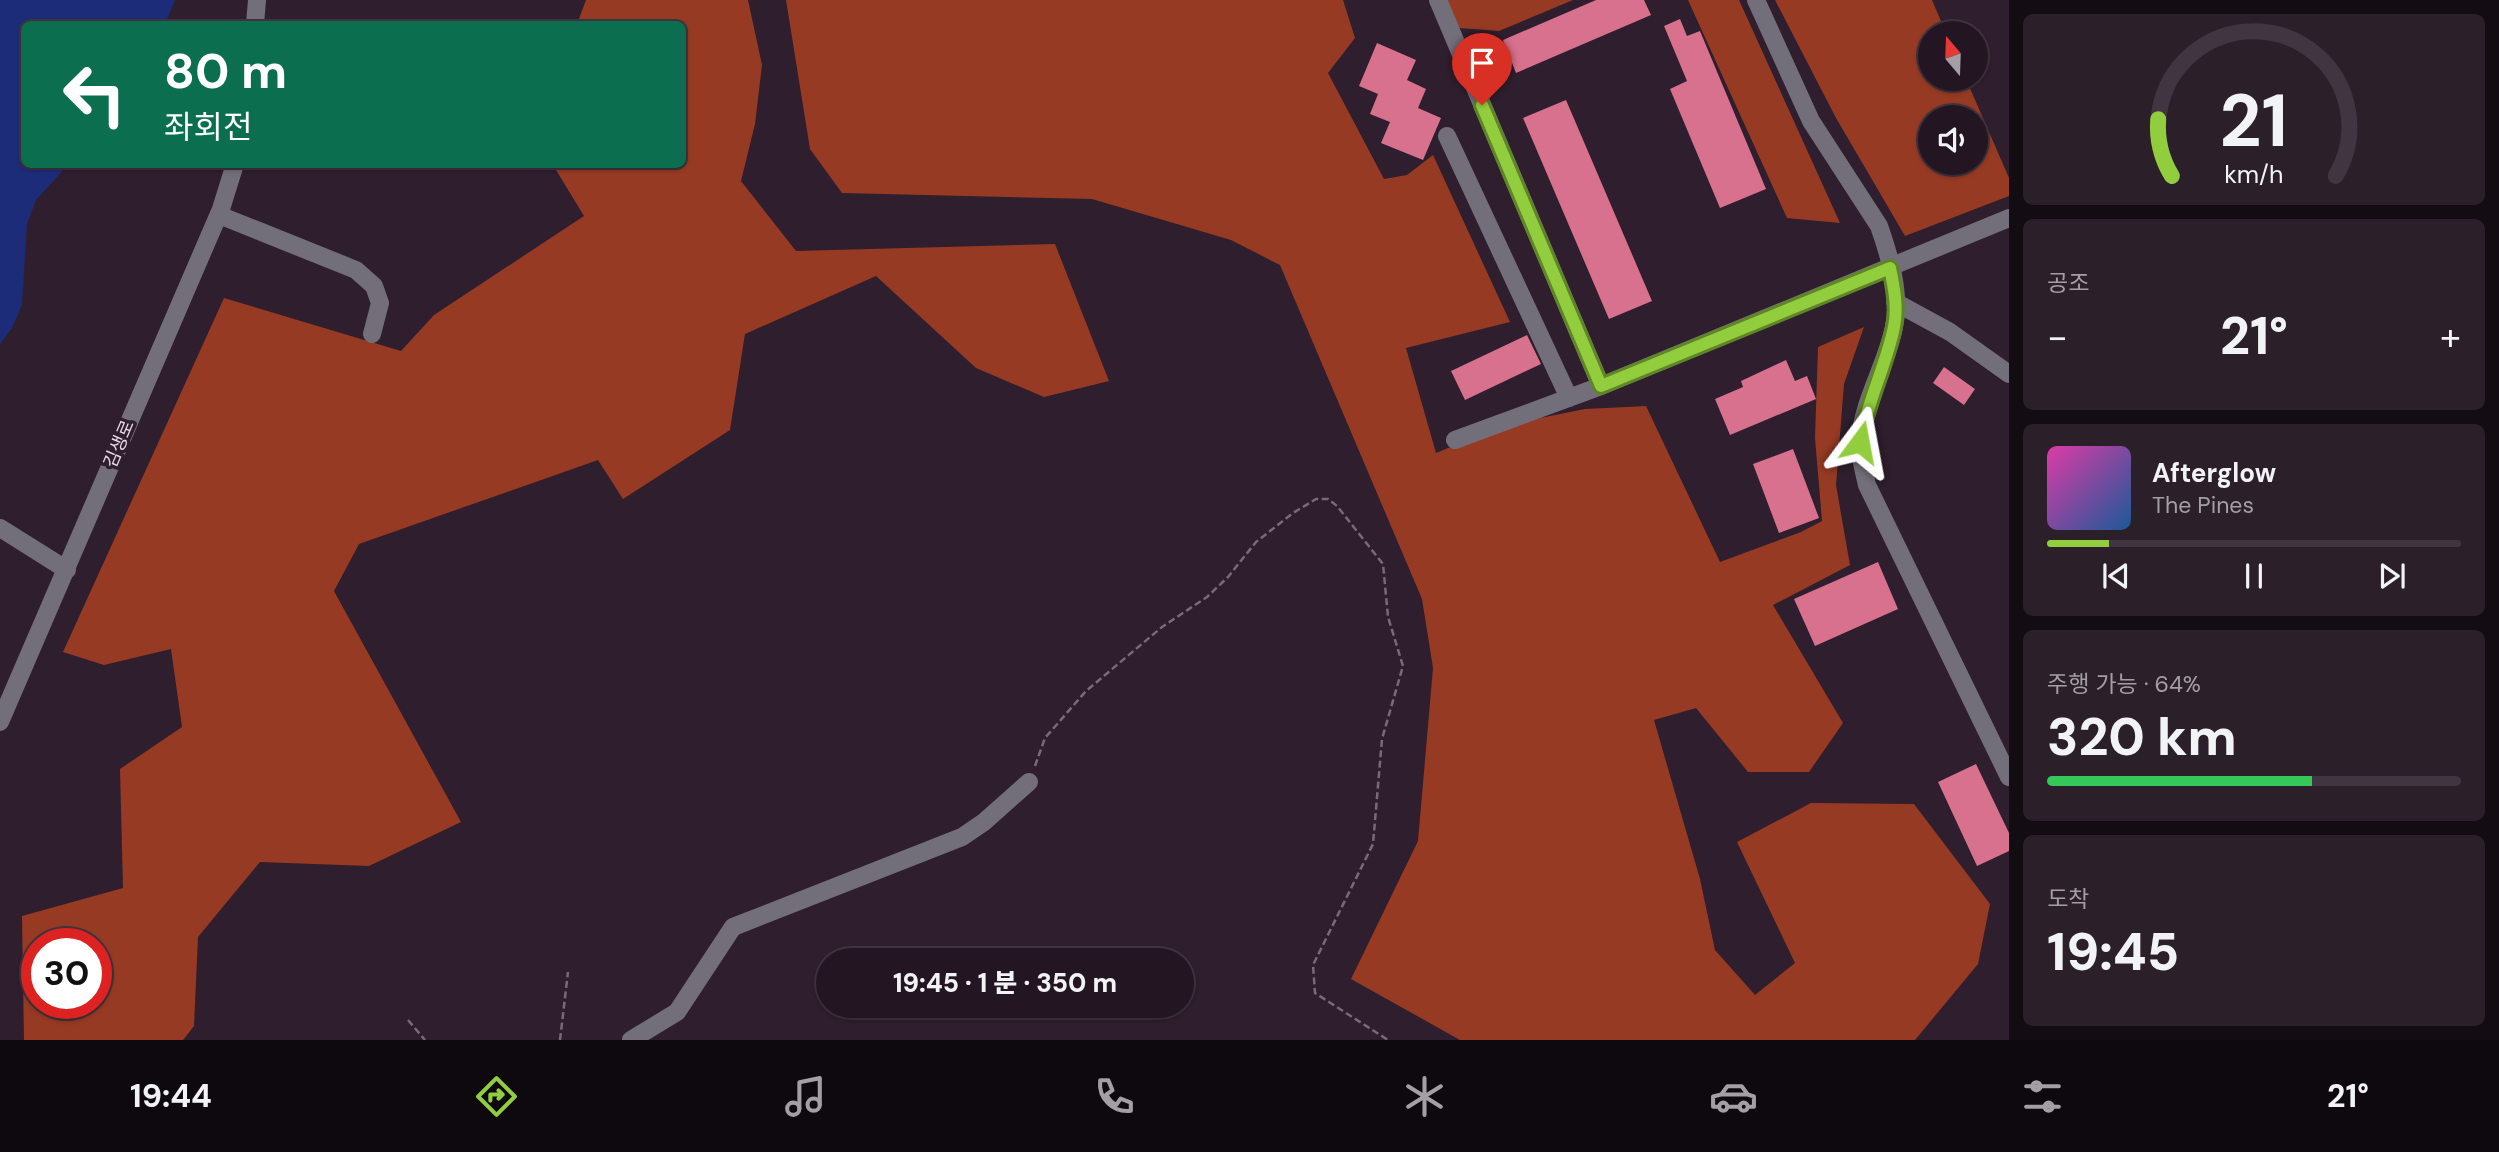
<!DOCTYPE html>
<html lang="ko">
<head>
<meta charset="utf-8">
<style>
  body { margin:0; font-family:"DM Sans","Noto Sans KR",sans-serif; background:#2b1f2a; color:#f1f3f6; height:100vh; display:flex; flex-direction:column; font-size:26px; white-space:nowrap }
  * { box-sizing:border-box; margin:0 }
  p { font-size:23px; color:#a39fa5 }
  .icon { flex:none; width:38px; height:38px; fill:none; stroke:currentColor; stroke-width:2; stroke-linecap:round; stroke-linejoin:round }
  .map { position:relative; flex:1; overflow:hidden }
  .sheet { display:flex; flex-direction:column; gap:14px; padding:14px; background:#130c13; width:490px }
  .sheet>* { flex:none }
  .banner { position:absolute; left:21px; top:21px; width:665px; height:147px; border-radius:10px; box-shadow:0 2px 5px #0004,0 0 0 2px #403540; background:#0b6e4f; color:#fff; overflow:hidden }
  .needle { width:46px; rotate:341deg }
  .fabs { position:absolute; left:1918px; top:21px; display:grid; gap:14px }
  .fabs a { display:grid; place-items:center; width:70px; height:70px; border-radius:50%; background:#231622; box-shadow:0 2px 5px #0004,0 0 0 2px #403540; font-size:35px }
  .speed { position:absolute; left:21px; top:928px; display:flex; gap:14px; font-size:35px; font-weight:700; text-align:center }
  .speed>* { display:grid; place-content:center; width:91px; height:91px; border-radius:50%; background:#231622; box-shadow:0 2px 5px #0004,0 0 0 2px #403540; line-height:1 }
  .speed .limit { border:10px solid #d22; background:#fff; color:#111 }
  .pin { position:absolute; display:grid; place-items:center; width:60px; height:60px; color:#fff; margin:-72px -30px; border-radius:50% 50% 50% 0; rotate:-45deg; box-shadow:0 0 7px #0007 }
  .pin .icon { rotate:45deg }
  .me { position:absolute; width:77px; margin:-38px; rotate:13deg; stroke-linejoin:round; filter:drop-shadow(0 0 5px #0008) }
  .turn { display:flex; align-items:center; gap:24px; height:147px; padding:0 28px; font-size:32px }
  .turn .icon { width:91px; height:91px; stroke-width:2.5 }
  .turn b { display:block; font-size:49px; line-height:60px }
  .big { font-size:52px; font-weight:800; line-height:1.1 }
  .sheet .card { flex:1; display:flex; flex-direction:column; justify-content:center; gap:10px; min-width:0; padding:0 24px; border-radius:10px; background:#2b1f2a }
  .sheet .dial { align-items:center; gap:0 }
  .dial svg { height:182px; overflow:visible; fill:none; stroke:#403540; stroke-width:7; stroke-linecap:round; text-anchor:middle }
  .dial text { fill:#f1f3f6; stroke:none }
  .song { display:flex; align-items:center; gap:21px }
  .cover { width:84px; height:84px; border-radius:10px; background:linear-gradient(135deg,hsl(320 70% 55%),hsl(210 70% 35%)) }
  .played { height:7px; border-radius:4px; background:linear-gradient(90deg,#92cd3e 15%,#403540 15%) }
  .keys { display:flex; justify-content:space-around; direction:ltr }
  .heat { display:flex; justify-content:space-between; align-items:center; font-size:38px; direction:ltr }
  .charge { height:10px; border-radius:5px; background:linear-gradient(90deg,#34c759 64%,#403540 0) }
  .trip { position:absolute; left:816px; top:948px; width:378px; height:70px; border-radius:35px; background:#231622; box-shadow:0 2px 5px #0004,0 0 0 2px #403540; font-weight:800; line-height:70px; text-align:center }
  .tab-bar { display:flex; height:112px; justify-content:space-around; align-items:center; background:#0e090e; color:#a39fa5 }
  .tab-bar .icon { width:49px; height:49px }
  .tab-bar .on { color:#92cd3e }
  .tab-bar b { font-size:32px; color:#f1f3f6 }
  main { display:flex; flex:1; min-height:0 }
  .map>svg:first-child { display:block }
</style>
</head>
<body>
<main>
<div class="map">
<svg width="2009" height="1040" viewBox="0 0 2009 1040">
  <rect width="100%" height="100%" fill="#2f1e2d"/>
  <path fill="#963a23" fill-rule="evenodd" d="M 586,0 L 748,0 L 762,65 L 755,124 L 741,181 L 796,251 L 1055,244 L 1109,381 L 1044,397 L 976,368 L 876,276 L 745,334 L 730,430 L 623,499 L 598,460 L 359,544 L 334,591 L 461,822 L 369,866 L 260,862 L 198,937 L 194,1026 L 183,1040 L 24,1040 L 22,916 L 123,888 L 120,769 L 182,727 L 171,649 L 104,665 L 63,652 L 224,298 L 401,351 L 434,315 L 584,216 L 553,165 L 682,164 L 682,24 L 577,24 ZM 37,943 L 96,943 L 96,1003 L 37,1003 Z
    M 786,0 L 1343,0 L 1355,38 L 1328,73 L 1384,179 L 1407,175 L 1433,155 L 1510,322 L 1406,348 L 1436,453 L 1501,426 L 1585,409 L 1646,406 L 1720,562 L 1801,532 L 1822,521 L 1815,438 L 1818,347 L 1864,327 L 1844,384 L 1836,485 L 1850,565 L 1773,605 L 1843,723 L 1809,772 L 1748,772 L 1696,708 L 1654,720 L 1700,879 L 1715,950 L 1755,995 L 1795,963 L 1737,842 L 1811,803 L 1914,804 L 1990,904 L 1978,964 L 1915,1040 L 1460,1040 L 1351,979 L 1418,841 L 1433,668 L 1422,599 L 1280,265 L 1231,240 L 1092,199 L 842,193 L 810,149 Z
    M 1447,0 L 1573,0 L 1499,31 L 1459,28 Z
    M 1688,0 L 1739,0 L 1840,223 L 1787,218 Z
    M 1775,0 L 1932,0 L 1946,33 L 1930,33 L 1930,79 L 1966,79 L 2009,178 L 2009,196 L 1905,236 L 1836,118 ZM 1976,117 L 1976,163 L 1930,163 L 1930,117 Z"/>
  <path fill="#1d2c78" d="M 0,0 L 175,0 L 165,24 L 24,24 L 24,164 L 68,165 L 36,200 L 27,224 L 22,305 L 12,328 L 0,344 Z"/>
  <path fill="#d7718d" d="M 1596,0 L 1644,0 L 1651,15 L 1516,73 L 1503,40 Z
    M 1680,19 L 1687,36 L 1700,31 L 1766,189 L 1720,208 L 1670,89 L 1687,81 L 1664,26 Z
    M 1377,43 L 1416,60 L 1407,80 L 1426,89 L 1418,108 L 1441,118 L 1423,160 L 1381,143 L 1390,122 L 1370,114 L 1378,94 L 1359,86 Z
    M 1566,100 L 1652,301 L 1609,319 L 1523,118 Z
    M 1527,335 L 1541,364 L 1465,400 L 1451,371 Z
    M 1786,360 L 1795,381 L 1807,376 L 1816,399 L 1730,435 L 1715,399 L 1743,387 L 1741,381 Z
    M 1944,367 L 1975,389 L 1964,405 L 1933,383 Z
    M 1793,449 L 1819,518 L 1779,533 L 1753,464 Z
    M 1878,562 L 1898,609 L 1815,646 L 1794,599 Z
    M 1976,764 L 2009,833 L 2009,851 L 1977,866 L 1938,782 Z"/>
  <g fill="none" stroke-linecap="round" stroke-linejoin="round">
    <path stroke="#796a77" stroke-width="2.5" stroke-dasharray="7 3.5" stroke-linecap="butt" d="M 1035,766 L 1045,738 L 1086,691 L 1162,627 L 1207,597 L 1228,577 L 1256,542 L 1293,513 L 1316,499 L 1328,499 L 1337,506 L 1383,564 L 1388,617 L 1403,666 L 1382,739 L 1373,844 L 1313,965 L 1315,993 L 1388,1040
      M 408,1020 L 425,1040
      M 560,1040 L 568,972"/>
    <path stroke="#736f7a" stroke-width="18" d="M 1438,0 L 1601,386 L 2009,218
      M 1756,0 L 1811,121 L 1879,226 C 1890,257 1901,295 1894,327 C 1886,366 1862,402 1860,442 C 1859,456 1864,471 1867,485 L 2009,777
      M 255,24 L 257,0
      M 1447,136 L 1569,398
      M 219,215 L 356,270 L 374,286 L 380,303 L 372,334
      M 1895,302 L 1950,332 L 2009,374
      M 1455,440 L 1601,386
      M 0,528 L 67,570
      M 0,722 L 221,209 L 235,164
      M 631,1040 L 677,1012 L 733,927 L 962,837 L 984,822 L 1029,782"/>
  </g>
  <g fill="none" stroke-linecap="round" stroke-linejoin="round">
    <defs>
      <path id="route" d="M 1482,105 L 1601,386 L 1890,268 C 1894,287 1898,308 1894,327 C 1886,366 1867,402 1860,442"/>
    </defs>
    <use href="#route" stroke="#5f8528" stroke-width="18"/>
    <use href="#route" stroke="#92cd3e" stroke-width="12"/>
  </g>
  <g text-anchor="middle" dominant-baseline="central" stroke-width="7" stroke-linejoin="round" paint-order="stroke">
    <g font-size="18" fill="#e8dce6" stroke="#2f1e2d">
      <text transform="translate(119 444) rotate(-67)">김생로</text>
    </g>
  </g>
</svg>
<div class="fabs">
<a><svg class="needle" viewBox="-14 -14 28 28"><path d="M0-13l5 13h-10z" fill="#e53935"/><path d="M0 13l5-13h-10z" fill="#a39fa5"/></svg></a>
<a><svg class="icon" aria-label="sound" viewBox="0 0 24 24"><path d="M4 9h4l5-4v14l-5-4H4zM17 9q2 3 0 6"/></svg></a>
</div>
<div class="speed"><div class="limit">30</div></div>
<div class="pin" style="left:1482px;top:105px;background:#d93025"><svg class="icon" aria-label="arrive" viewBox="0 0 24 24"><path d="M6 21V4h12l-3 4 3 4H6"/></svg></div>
<svg class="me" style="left:1860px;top:442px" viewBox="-20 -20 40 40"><path d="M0-17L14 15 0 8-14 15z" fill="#92cd3e" stroke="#fff" stroke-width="4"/></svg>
<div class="trip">19:45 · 1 분 · 350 m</div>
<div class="banner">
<div class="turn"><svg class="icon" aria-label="left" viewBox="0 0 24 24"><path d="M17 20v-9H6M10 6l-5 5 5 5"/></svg><div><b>80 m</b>좌회전</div></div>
</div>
</div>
<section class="sheet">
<div class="card dial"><svg viewBox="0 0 100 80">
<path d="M14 69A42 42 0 1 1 86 69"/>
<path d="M14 69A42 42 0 0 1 8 44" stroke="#92cd3e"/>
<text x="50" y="56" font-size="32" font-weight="700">21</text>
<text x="50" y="72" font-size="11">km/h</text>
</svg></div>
<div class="card"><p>공조</p>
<div class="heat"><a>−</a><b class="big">21°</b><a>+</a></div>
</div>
<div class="card">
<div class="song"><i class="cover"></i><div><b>Afterglow</b><p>The Pines</p></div></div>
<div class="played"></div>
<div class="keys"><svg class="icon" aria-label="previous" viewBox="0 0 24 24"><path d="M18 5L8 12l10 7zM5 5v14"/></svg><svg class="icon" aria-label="pause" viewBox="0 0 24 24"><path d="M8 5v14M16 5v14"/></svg><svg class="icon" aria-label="next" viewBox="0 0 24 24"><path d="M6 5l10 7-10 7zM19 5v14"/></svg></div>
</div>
<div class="card"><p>주행 가능 · 64%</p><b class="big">320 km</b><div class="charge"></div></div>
<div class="card"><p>도착</p><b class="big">19:45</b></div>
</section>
</main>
<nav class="tab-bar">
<b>19:44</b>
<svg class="icon on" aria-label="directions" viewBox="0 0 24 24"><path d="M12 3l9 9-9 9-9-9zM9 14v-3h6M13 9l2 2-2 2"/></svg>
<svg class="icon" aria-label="music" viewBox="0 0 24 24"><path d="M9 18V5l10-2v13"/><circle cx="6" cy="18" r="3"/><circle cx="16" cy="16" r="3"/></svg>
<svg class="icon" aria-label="phone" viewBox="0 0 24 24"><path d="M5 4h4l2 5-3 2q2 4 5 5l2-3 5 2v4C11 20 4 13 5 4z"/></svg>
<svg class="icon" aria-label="climate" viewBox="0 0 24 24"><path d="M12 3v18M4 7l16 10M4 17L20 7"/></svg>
<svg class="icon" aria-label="car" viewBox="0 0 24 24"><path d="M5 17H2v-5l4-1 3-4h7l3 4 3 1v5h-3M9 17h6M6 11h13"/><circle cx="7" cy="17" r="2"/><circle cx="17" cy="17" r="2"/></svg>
<svg class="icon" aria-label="filters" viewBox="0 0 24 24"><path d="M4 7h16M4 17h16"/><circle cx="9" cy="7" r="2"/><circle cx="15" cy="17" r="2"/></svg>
<b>21°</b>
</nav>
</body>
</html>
